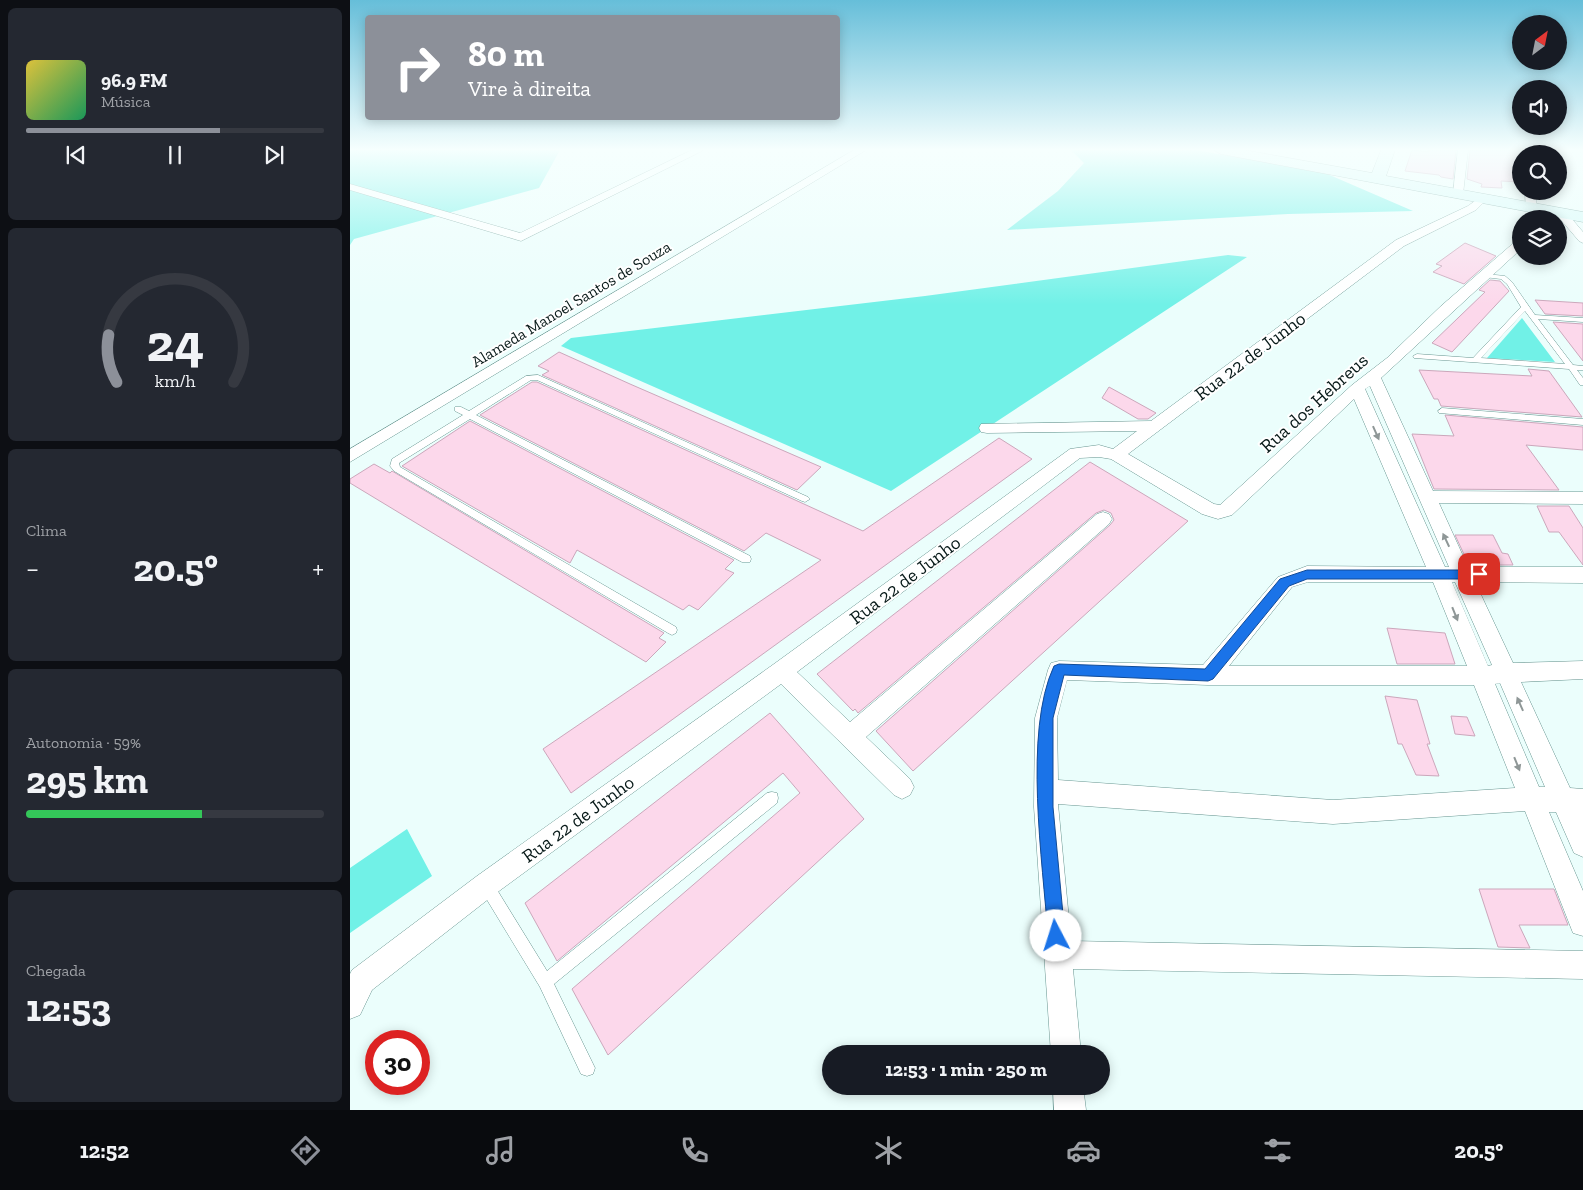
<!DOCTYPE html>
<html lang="pt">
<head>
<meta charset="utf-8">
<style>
  body { margin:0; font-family:"Zilla Slab",serif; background:#242831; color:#f1f3f6; height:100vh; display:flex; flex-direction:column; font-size:19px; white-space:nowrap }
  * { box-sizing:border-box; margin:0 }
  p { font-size:16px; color:#9ea1a6 }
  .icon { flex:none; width:28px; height:28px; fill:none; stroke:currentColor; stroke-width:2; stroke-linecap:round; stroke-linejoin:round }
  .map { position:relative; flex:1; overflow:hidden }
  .sheet { display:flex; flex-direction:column; gap:8px; padding:8px; background:#0d0f14; width:350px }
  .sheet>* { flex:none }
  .banner { position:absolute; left:15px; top:15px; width:475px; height:105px; border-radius:5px; box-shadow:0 2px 12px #0003; background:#8c9099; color:#fff; overflow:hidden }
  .needle { width:32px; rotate:32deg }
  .controls { position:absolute; left:1162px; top:15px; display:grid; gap:10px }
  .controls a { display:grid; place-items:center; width:55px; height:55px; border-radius:50%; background:#171b24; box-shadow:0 2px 12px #0003; font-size:25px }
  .speed { position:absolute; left:15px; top:1030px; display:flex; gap:10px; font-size:25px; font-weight:700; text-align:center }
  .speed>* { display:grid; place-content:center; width:65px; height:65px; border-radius:50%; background:#171b24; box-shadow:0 2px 12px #0003; line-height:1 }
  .speed .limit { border:8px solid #d22; background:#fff; color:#111 }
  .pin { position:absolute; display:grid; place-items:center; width:42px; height:42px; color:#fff; margin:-21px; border-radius:10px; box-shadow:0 2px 8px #0006 }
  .me { position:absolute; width:55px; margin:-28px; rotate:355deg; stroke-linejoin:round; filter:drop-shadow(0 0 4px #0008) }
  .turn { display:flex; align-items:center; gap:18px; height:105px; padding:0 20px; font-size:22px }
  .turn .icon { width:65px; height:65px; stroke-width:2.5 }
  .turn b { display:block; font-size:35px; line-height:42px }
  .big { font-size:38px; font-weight:700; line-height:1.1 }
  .sheet .tile { flex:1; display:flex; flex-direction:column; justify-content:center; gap:8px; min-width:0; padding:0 18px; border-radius:8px; background:#242831 }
  .sheet .dial { align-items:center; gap:0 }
  .dial svg { height:130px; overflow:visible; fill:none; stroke:#363941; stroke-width:7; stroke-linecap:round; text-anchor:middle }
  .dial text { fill:#f1f3f6; stroke:none }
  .song { display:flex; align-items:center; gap:15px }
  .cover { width:60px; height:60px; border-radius:8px; background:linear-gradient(135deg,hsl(50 70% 55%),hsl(150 70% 35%)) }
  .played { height:5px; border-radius:2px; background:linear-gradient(90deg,#8c9099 65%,#363941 65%) }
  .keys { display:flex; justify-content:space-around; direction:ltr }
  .heat { display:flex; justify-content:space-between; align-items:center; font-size:28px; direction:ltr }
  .charge { height:8px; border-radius:4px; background:linear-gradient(90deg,#34c759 59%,#363941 0) }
  .trip { position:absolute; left:472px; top:1045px; width:288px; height:50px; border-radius:25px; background:#171b24; box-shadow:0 2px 12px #0003; font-weight:700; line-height:50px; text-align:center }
  .dock { display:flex; height:80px; justify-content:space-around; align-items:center; background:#090b0e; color:#9ea1a6 }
  .dock .icon { width:35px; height:35px }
  .dock .on { color:#8c9099 }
  .dock b { font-size:22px; color:#f1f3f6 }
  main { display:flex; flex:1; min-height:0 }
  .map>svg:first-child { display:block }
</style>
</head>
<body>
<main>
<section class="sheet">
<div class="tile">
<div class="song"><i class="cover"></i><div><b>96.9 FM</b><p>Música</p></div></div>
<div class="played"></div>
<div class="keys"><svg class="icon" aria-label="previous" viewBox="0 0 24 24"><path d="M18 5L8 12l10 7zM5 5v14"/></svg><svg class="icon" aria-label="pause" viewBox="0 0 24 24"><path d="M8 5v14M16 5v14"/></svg><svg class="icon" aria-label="next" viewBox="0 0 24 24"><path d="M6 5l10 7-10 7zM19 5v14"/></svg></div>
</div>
<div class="tile dial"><svg viewBox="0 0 100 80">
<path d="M14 69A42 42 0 1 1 86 69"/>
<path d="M14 69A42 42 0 0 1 9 40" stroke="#8c9099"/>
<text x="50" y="56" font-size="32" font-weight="700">24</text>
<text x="50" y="72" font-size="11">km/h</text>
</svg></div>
<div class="tile"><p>Clima</p>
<div class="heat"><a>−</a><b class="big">20.5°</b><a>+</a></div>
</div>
<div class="tile"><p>Autonomia · 59%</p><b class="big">295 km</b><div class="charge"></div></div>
<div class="tile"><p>Chegada</p><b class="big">12:53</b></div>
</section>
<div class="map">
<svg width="1233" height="1110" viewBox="0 0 1233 1110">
  <rect width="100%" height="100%" fill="#ebfefc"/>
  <path fill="#71f1e7" d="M 0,150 L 210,150 L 189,188 L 4,239 L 0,245 Z
    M 721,150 L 846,150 L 975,173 L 1063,211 L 938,214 L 657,230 L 708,191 L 734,163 Z
    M 878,255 L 897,257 L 541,491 L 211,346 L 221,338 L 575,296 Z
    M 1172,318 L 1205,362 L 1137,358 Z
    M 57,829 L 82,876 L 0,933 L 0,868 Z"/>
  <path fill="#fcd8eb" stroke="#cba7bb" d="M 1062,150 L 1079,152 L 1079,150 L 1106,150 L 1103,179 L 1091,177 L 1089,175 L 1055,171 Z
    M 1120,150 L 1167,150 L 1170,157 L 1168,173 L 1171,182 L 1151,181 L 1152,188 L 1131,187 L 1132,184 L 1117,179 Z
    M 1115,243 L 1146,256 L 1114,284 L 1083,272 L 1092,266 L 1086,264 Z
    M 1140,280 L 1150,281 L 1159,291 L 1102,352 L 1082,343 L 1135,292 L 1129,290 Z
    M 1185,300 L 1233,303 L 1233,316 L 1195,314 Z
    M 1203,322 L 1233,324 L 1233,361 Z
    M 209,352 L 280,384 L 471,467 L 447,490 L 192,375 L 199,371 L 188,366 Z
    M 1178,369 L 1199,371 L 1232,417 L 1091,406 L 1088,399 L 1084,399 L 1069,370 L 1182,376 Z
    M 182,382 L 187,382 L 513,531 L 649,438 L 682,459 L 221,793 L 193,749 L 471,560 L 416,533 L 394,551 L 130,415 Z
    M 759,387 L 806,413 L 798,419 L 788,419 L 752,398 Z
    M 1095,415 L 1233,427 L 1233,450 L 1176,445 L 1209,490 L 1084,489 L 1062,434 L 1104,436 Z
    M 120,421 L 384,560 L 375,569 L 384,573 L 348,610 L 339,605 L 333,610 L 227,550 L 220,563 L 52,466 Z
    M 740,462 L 838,521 L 563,771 L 526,731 L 760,525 L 764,520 L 761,513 L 754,510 L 746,513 L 508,713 L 505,709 L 503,711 L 467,674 Z
    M 24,464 L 40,473 L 42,471 L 314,633 L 309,638 L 316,642 L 296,662 L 0,483 L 0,479 Z
    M 1187,506 L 1219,506 L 1233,528 L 1233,565 L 1209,532 L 1199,532 Z
    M 1105,535 L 1143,535 L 1152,553 L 1158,554 L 1163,565 L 1119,565 Z
    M 1037,628 L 1095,633 L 1105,664 L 1047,664 Z
    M 1035,696 L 1067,700 L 1080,744 L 1077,744 L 1089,776 L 1066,775 L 1052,744 L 1048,744 Z
    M 420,713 L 514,819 L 258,1055 L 222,989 L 450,793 L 433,773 L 207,961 L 175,903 Z
    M 1101,716 L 1117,717 L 1125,736 L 1105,734 Z
    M 1129,889 L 1204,889 L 1218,925 L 1169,925 L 1180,948 L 1148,947 Z"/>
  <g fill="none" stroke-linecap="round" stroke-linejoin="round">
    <defs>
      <path id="lane" d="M 1136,274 L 1155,276 L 1162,282 L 1185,315 L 1233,318 L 1233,322 L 1188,319 L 1223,365 L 1233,366 L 1233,370 L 1227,370 L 1233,378 L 1233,385 L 1230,385 L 1219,369 L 1064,358 L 1063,356 L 1067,354 L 1123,358 L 1171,307 L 1157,284 L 1151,279 L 1134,277 L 1133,276 ZM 1175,311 L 1215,364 L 1131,358 Z
        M 188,375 L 458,497 L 460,499 L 455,502 L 452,501 L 187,380 L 181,380 L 126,415 L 400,556 L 401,559 L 400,562 L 392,562 L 120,419 L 49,463 L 50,467 L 326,627 L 327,630 L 326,633 L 322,635 L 318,633 L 44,471 L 40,466 L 42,459 L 113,415 L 105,411 L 105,407 L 111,407 L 119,411 L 176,376 Z
        M 1092,408 L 1233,419 L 1233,425 L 1089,413 L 1088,411 Z
        M 422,792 L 427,793 L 428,798 L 427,803 L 204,984 L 245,1068 L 243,1074 L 237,1076 L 231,1074 L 190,987 L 131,890 L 129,885 L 131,880 L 136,878 L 141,880 L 197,971 L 417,793 Z"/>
      <path id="street" d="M 342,150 L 354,150 L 171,241 L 0,190 L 0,184 L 170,233 Z
        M 504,150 L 516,150 L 0,462 L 0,449 Z
        M 1108,150 L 1118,150 L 1113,194 L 1108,197 L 1103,194 Z
        M 1169,150 L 1179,150 L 1180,154 L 1171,154 L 1171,156 Z
        M 1175,191 L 1185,191 L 1187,208 L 1195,219 L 1184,219 L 1176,208 Z
        M 1133,195 L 1138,198 L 1126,210 L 1054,246 L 778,454 L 864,504 L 870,505 L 1002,385 L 1037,358 L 1091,306 L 1167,240 L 1171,240 L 1171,249 L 1031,378 L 1083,491 L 1233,492 L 1233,504 L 1089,503 L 1118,567 L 1233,567 L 1233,583 L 1125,582 L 1163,663 L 1233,661 L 1233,679 L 1171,682 L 1220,788 L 1233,789 L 1233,857 L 1224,853 L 1206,812 L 1199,812 L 1233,891 L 1233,936 L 1223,933 L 1175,811 L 983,824 L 708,804 L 721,941 L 1233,951 L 1233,979 L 723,969 L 731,1054 L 701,1054 L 684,807 L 685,718 L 698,670 L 701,663 L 709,661 L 853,665 L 928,577 L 957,566 L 1076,567 L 1004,399 L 882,515 L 868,519 L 852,514 L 761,459 L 749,457 L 730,458 L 447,672 L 500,722 L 747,514 L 753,512 L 759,514 L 762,519 L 759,524 L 516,737 L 560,779 L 564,787 L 560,795 L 552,799 L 544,795 L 431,684 L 145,894 L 22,990 L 10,1015 L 0,1019 L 0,974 L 2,970 L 127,876 L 424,664 L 720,449 L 749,445 L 763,449 L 787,431 L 637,433 L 631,432 L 629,428 L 631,424 L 801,421 L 1046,240 L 1118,206 ZM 1020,386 L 1099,567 L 1095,567 L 1015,389 ZM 958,582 L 1083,582 L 1117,666 L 879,666 L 942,587 ZM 1102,582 L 1105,582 L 1142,665 L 1138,666 ZM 717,680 L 858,685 L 1124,685 L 1165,788 L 983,800 L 708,780 L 707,718 ZM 1150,683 L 1195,787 L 1189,787 L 1145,684 Z
        M 1212,211 L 1216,212 L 1233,232 L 1233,243 L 1229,241 L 1206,214 Z
        M 703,1086 L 733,1086 L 736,1110 L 704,1110 Z"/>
      <path id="secondary" d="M 864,150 L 894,150 L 1022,173 L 1031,150 L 1045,150 L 1036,176 L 1233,212 L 1233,222 L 871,154 Z"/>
    </defs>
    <use href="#lane" stroke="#689691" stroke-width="1"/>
    <use href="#street" stroke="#689691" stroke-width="1"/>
    <use href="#secondary" stroke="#689691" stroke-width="1"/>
    <use href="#lane" fill="#fff" fill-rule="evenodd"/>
    <use href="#street" fill="#fff" fill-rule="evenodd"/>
    <use href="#secondary" fill="#d4faf8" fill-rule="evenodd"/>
  </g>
  <defs><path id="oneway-solid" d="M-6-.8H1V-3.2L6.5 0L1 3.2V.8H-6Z" transform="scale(1.25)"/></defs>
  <g fill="#8f9797">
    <use href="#oneway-solid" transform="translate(1026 433) rotate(66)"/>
    <use href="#oneway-solid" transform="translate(1096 540) rotate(-115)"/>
    <use href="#oneway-solid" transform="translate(1105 614) rotate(68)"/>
    <use href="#oneway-solid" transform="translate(1170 704) rotate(-114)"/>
    <use href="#oneway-solid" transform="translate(1167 764) rotate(68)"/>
  </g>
  <linearGradient id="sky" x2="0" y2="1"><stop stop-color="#66bed9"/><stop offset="0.49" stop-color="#f6fffe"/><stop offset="1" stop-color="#f6fffe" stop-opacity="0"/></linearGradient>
  <rect width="1233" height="305" fill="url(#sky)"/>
  <path fill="#1a73e8" stroke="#114b97" d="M 957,570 L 1129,570 L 1135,574 L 1129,579 L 957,579 L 939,586 L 863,679 L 858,681 L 714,675 L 703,718 L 703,807 L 715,936 L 712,942 L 706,945 L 700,942 L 698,936 C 693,863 673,732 704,666 L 709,664 L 855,669 L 930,579 Z"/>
  <g text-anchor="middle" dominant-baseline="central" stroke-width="4" stroke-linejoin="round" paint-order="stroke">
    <g font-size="16" fill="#061817" stroke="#fff">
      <text transform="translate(221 304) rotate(-31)">Alameda Manoel Santos de Souza</text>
    </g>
    <g font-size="19" fill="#061817" stroke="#fff">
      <text transform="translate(900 356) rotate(-37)">Rua 22 de Junho</text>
      <text transform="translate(964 403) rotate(-42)">Rua dos Hebreus</text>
      <text transform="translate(555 580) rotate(-37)">Rua 22 de Junho</text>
      <text transform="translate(228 819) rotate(-36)">Rua 22 de Junho</text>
    </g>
  </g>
</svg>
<div class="controls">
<a><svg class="needle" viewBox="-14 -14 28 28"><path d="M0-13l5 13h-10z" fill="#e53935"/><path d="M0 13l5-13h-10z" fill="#9ea1a6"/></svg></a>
<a><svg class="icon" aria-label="sound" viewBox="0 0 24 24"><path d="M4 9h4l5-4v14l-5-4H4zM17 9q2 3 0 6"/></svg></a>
<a><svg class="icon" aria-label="search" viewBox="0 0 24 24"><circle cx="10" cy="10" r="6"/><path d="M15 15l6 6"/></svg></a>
<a><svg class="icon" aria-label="layers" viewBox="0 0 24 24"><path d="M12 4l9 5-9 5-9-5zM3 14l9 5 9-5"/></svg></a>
</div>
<div class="speed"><div class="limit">30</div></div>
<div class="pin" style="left:1129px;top:574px;background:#d93025"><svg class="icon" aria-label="arrive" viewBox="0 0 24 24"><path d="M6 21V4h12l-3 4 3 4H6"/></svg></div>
<svg class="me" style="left:706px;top:936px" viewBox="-20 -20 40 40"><circle r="19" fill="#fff"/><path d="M0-13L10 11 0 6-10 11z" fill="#1a73e8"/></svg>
<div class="trip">12:53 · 1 min · 250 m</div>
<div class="banner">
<div class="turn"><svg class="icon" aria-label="right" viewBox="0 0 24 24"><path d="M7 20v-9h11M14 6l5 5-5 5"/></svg><div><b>80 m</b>Vire à direita</div></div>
</div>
</div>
</main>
<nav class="dock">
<b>12:52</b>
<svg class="icon on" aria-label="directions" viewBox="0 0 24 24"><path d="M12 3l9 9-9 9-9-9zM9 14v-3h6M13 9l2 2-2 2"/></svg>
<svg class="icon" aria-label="music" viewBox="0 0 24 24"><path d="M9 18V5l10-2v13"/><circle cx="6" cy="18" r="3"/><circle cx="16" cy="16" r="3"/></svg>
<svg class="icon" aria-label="phone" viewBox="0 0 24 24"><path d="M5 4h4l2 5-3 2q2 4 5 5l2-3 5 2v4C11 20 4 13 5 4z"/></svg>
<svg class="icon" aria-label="climate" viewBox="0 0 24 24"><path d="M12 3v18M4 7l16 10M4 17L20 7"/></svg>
<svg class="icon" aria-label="car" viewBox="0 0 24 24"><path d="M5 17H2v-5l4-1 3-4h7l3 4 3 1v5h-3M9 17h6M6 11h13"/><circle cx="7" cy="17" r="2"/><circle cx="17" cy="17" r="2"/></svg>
<svg class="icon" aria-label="filters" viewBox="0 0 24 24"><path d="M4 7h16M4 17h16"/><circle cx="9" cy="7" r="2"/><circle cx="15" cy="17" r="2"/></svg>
<b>20.5°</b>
</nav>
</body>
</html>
